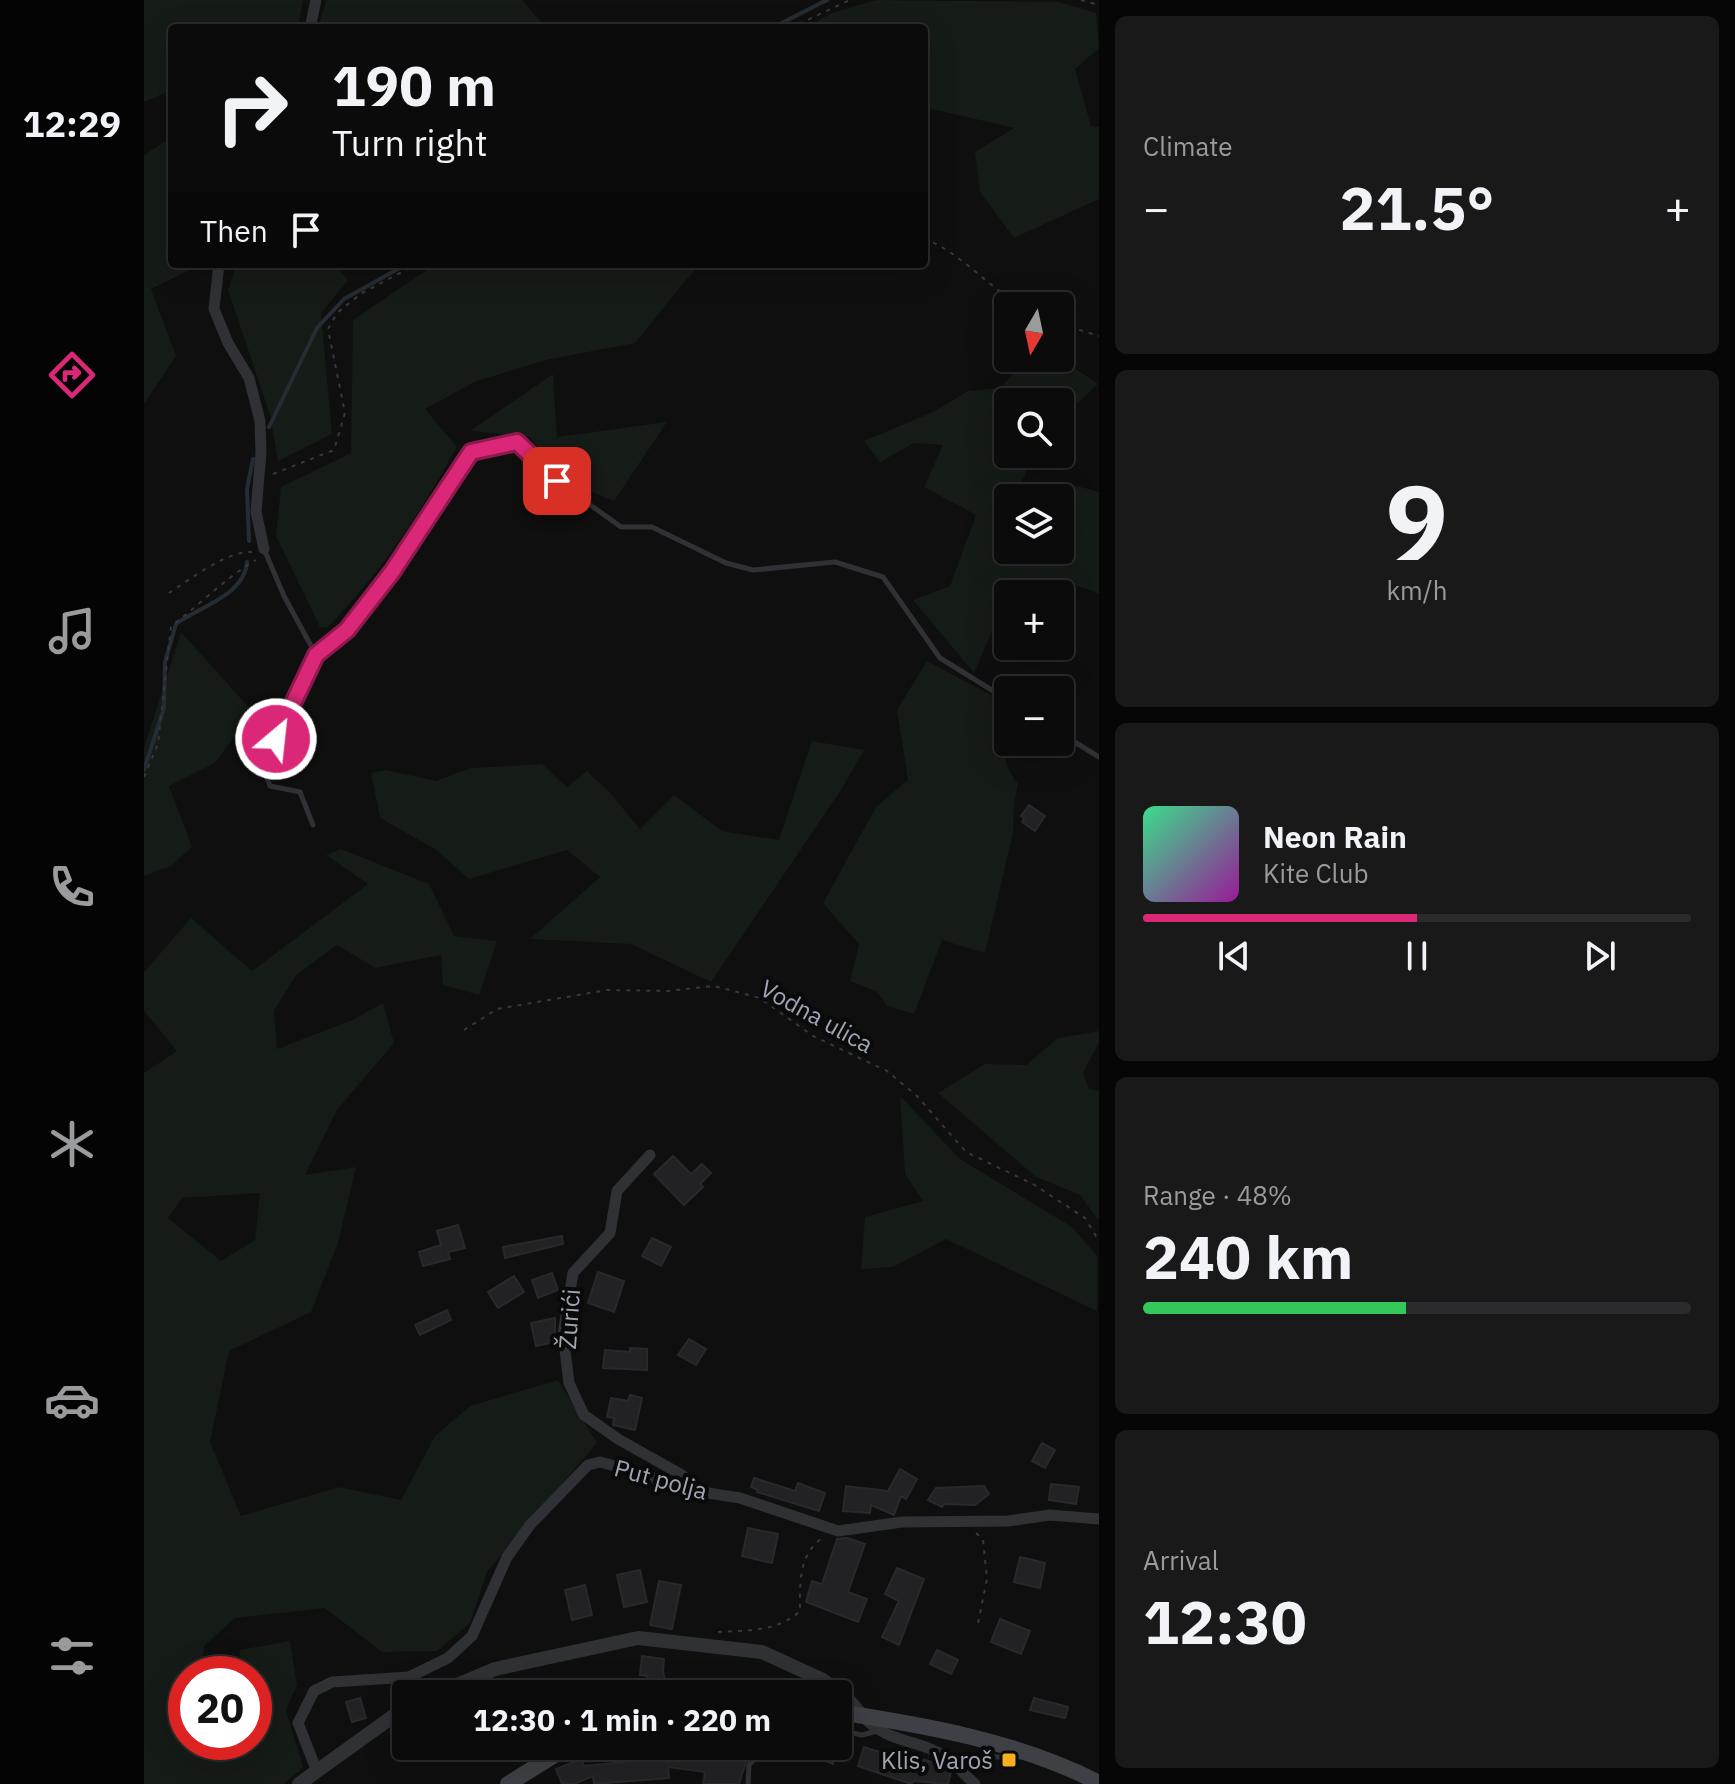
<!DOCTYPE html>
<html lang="en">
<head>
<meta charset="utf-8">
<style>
  body { margin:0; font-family:"IBM Plex Sans",sans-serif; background:#19191a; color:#f1f3f6; height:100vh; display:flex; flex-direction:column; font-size:30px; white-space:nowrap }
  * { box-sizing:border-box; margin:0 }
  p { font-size:26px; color:#9a9b9d }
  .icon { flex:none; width:44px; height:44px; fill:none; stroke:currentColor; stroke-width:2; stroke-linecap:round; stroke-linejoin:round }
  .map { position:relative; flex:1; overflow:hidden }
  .drawer { display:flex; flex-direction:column; gap:16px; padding:16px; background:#060607; width:636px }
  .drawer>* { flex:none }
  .hud { position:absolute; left:24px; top:24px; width:760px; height:244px; border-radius:8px; box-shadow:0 8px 32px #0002,0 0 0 2px #2b2b2d; background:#0b0b0c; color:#f1f3f6; overflow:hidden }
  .needle { width:52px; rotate:189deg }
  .fabs { position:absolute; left:850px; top:292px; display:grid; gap:16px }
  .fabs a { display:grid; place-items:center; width:80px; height:80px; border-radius:8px; background:#0b0b0c; box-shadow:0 8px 32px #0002,0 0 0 2px #2b2b2d; font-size:40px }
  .speed { position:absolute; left:24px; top:1656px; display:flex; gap:16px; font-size:40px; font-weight:700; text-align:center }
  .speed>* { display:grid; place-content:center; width:104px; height:104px; border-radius:50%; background:#0b0b0c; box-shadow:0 8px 32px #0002,0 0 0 2px #2b2b2d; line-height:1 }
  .speed .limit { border:12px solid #d22; background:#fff; color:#111 }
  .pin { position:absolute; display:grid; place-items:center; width:68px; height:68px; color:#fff; margin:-34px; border-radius:16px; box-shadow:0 4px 12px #0006 }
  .me { position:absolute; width:88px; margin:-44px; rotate:28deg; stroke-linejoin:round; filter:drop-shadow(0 0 6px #0008) }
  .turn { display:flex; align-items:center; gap:28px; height:168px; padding:0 32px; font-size:36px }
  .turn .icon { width:104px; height:104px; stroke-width:2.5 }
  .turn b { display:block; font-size:56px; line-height:68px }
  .then { display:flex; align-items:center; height:76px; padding:0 32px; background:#0003; gap:16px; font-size:30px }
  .big { font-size:60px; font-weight:700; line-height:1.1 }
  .drawer .card { flex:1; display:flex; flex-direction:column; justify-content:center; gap:12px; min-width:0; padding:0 28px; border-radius:12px; background:#19191a }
  .drawer .dial { align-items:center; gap:0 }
  .dial b { font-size:104px; line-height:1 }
  .song { display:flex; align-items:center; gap:24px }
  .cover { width:96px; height:96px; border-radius:12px; background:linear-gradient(135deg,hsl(150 70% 55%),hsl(300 70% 35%)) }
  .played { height:8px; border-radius:4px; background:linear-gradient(90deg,#db2777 50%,#2b2b2d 50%) }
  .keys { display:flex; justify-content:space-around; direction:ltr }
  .heat { display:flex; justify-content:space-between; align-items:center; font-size:44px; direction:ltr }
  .charge { height:12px; border-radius:6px; background:linear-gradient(90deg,#34c759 48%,#2b2b2d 0) }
  .trip { position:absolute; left:248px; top:1680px; width:460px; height:80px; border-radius:8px; background:#0b0b0c; box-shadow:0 8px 32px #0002,0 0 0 2px #2b2b2d; font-weight:700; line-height:80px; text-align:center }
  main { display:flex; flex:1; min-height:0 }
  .dock { display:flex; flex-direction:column; width:144px; justify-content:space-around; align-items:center; background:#040405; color:#9a9b9d }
  .dock .icon { width:56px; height:56px }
  .dock .selected { color:#db2777 }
  .dock b { font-size:36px; color:#f1f3f6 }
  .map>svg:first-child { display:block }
</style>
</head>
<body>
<main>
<nav class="dock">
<b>12:29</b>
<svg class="icon selected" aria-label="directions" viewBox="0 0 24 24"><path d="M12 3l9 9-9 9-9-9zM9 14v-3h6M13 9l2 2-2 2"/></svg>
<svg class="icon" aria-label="music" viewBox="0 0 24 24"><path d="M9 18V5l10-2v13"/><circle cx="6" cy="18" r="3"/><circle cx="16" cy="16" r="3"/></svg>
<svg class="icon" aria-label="phone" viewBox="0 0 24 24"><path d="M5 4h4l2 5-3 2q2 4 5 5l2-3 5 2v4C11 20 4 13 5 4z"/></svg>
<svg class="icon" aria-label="climate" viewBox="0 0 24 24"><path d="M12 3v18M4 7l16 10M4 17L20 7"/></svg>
<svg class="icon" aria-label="car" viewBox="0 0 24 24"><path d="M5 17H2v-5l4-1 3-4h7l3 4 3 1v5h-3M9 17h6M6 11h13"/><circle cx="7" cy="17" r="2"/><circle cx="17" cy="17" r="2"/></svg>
<svg class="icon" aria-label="filters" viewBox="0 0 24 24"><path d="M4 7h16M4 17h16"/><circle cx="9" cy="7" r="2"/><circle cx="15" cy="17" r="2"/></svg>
</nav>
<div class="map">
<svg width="955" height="1784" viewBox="0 0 955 1784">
  <rect width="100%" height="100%" fill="#0f0f10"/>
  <path fill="#151b16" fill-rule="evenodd" d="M 0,0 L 159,0 L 154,28 L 28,28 L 28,90 L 0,102 Z
    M 182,0 L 378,0 L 402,28 L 174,28 Z
    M 732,0 L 915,2 L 952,13 L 955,48 L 931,69 L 947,126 L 955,127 L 955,199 L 870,238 L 836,192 L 831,152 L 870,128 L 780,107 L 780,28 L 660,28 L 688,13 Z
    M 28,137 L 28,264 L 58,264 L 7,289 L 32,356 L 0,404 L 0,155 Z
    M 93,264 L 190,264 L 204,280 L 177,313 L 188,434 L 134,461 L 126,415 L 84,290 Z
    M 292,264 L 555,264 L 491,343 L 402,360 L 333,381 L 281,409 L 313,447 C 273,518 240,569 183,628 L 176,627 L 132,536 L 137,487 L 207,453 L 209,320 Z
    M 881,358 L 915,358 L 954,384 L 916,420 L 916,402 L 864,402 L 864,454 L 891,454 L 877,483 L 926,484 L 955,492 L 955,594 C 928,581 908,582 879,587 L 874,594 L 864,594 L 864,608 L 849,629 L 830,673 L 769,600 L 806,586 L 832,515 L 780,487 L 799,445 L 770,443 L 736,462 L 720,441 L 791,411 L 824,391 L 857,388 ZM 864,498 L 916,498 L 916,550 L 864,550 Z
    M 409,374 L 413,437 L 523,422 L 470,501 L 429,484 L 385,437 L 326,431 Z
    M 37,632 L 109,712 L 71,763 L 25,786 L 48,847 L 27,866 L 0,876 L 0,748 Z
    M 783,661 L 864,704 C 864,739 851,754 874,784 L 870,804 L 869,833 L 841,953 L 798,940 L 770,1014 L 743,1006 L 733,992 L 706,981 L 715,944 L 679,903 L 732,807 L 764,780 L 753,710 Z
    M 668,741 L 720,750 L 699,787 L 567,982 L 487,944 L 386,939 L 456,877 L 423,850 L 325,879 L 291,849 L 236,818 L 227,773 L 242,770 L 292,781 L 327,768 L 398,764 L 423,787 L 443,771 L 468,795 L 496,829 L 530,795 L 578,831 L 635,840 Z
    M 197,849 L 285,884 L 310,936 L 353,941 L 335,995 L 299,985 L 297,955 L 231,968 L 193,945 L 152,975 L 130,1011 L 133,1049 L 208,1020 L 239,1003 L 250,1043 L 193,1110 L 161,1175 L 212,1167 L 194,1243 L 167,1312 L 85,1351 L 66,1442 L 97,1516 L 195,1487 L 257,1500 L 291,1436 L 326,1406 L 414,1380 L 453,1443 L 343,1572 L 326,1623 L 293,1651 L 238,1652 L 181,1608 L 91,1618 L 60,1646 L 58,1674 L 42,1674 L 42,1742 L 110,1742 L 110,1674 L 96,1674 L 96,1650 L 146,1641 L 153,1685 L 142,1710 L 159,1767 L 140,1784 L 0,1784 L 0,1073 L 33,1051 L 0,1011 L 0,972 L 47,918 L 108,971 L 224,884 L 182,855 ZM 116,1193 L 111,1240 L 77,1261 L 24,1218 L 38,1198 Z
    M 955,1031 L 955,1042 L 939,1073 L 945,1089 L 955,1091 L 955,1221 L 936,1195 L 892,1177 L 794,1093 L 841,1064 L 882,1065 L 914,1038 Z
    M 756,1096 L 816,1159 L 928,1227 L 953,1256 L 953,1311 L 802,1239 L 749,1267 L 717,1269 L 721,1217 L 779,1201 L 761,1174 Z"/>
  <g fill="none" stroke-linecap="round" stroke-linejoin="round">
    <path stroke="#252d34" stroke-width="4" d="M 628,28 L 683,0
      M 125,427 L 173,328 L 200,299 L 263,264
      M 105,541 L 103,489 L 109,459
      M 0,770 L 20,708 L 21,662 L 32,624 C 55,607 101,595 103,562"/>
  </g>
  <path fill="#222224" stroke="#29292c" stroke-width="2" d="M 885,805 L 901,816 L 891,831 L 878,822 L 880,818 L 877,816 Z
    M 529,1156 L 547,1174 L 558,1164 L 567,1173 L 556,1184 L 559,1187 L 540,1205 L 510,1174 Z
    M 314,1225 L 321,1248 L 304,1252 L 306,1259 L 279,1266 L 275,1252 L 297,1245 L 293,1231 Z
    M 418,1236 L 419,1244 L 361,1258 L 359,1247 Z
    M 508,1238 L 527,1247 L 517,1266 L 498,1256 Z
    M 454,1272 L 480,1281 L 470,1312 L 444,1303 Z
    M 408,1273 L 414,1290 L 394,1298 L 388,1280 Z
    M 370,1276 L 380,1292 L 354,1308 L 344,1292 Z
    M 303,1310 L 307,1320 L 276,1335 L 271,1325 Z
    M 411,1318 L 411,1342 L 392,1346 L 387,1323 Z
    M 545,1339 L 562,1349 L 552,1365 L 534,1355 Z
    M 486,1348 L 503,1349 L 503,1370 L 459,1368 L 461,1350 L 486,1352 Z
    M 486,1395 L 498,1398 L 491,1430 L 469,1425 L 470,1418 L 463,1417 L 467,1398 L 484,1401 Z
    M 898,1443 L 911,1450 L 901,1468 L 888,1461 Z
    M 756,1469 L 773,1479 L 762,1499 L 757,1496 L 750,1515 L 727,1505 L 726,1513 L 699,1511 L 702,1486 L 744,1491 Z
    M 610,1478 L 651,1491 L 654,1483 L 681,1493 L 675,1511 L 613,1492 L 614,1490 L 607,1487 Z
    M 907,1484 L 935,1487 L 932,1504 L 905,1500 Z
    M 840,1486 L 845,1494 L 831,1505 L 800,1504 L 798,1507 L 784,1500 L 792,1488 Z
    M 604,1528 L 634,1534 L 628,1563 L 598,1556 Z
    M 703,1538 L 721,1544 L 704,1592 L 723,1599 L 714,1622 L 662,1602 L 668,1581 L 678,1584 L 693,1539 Z
    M 876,1557 L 901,1563 L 896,1588 L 870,1582 Z
    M 753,1568 L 780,1579 L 755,1645 L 738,1637 L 755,1601 L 741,1594 Z
    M 496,1570 L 503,1602 L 480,1607 L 473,1575 Z
    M 515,1581 L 537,1585 L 528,1629 L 506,1625 Z
    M 441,1585 L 448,1615 L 428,1620 L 421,1590 Z
    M 856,1619 L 886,1631 L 877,1654 L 847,1642 Z
    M 793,1650 L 814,1660 L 807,1674 L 786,1664 Z
    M 498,1656 L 520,1659 L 519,1671 L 523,1692 L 507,1694 L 503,1676 L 496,1675 Z
    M 216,1698 L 222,1718 L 208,1722 L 202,1702 Z
    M 890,1698 L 924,1707 L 921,1718 L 886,1710 Z
    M 543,1746 L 596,1746 L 606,1749 L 595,1784 L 559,1784 L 561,1772 L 524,1767 L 525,1778 L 450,1784 L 449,1776 L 430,1784 L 418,1784 L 412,1769 L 437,1759 L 440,1766 L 481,1762 L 480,1757 L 523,1753 L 541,1756 Z
    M 642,1746 L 694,1746 L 689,1764 Z
    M 720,1747 L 763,1761 L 764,1755 L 798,1765 L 807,1772 L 804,1784 L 770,1781 L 767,1784 L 714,1766 Z"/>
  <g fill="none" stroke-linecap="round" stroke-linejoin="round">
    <path stroke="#36383c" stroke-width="2" stroke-dasharray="4 6" stroke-linecap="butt" d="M 937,0 L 955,5
      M 646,28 L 706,0
      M 780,238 C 817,254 842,284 876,306
      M 916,324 L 955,336
      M 129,474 L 190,450 L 201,413 L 184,329 L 193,313 L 218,293 L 273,264
      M 25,593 C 45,580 84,550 108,552
      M 0,777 L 14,744 L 27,626 C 56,605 82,577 112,560
      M 320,1030 L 353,1009 L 463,990 L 524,991 L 570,986 L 616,998 L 669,1036 L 743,1071 L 773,1096 L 822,1152 L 889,1184 L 941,1218 L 955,1241
      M 832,1533 L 839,1540 L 843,1579 L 833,1628
      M 574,1632 C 603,1630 634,1632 656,1611 C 656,1585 654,1556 677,1539"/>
    <path stroke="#303135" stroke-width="5" d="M 120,549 L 140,596 L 172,655
      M 916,733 L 955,757
      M 169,825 L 156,792 L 126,786 L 118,764 L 146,715 L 172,655 L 203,630 L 248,572 L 327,452 L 373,442 L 413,481 L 477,527 L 508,527 L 582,563 L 609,570 L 691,562 L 739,577 L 796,658 L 864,700
      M 694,1730 L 718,1735 L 733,1731
      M 807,1757 L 877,1757
      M 604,1784 L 605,1765 L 613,1757 L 631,1752 L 634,1746"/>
    <path stroke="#303135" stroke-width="11" d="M 166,28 L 172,0
      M 75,264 L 70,309 L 84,343 L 105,378 L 116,421 L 117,452 L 112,512 L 120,549
      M 506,1155 L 473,1191 L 466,1233 L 429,1273 L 419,1334 L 425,1383 L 440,1415 L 474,1439 L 538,1475 L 556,1491
      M 718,1716 C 748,1746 772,1737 803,1758 C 814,1765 821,1776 831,1784
      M 172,1769 L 154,1723 L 170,1691 L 188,1682 L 265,1677 L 304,1658 L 328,1636 L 363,1557 L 386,1525 L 444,1465 L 456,1462 L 500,1474 L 532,1488 L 596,1498 L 694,1531 L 758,1522 L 864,1521 L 906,1515 L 955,1519"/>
    <path stroke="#303135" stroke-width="14" d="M 292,1694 L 351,1669 L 494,1638 L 618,1652 L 677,1679 L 702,1697 L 718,1716
      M 155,1784 L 262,1707"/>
    <path stroke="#3e4045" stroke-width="16" d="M 694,1712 C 780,1725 877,1742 955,1783
      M 364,1784 L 425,1746"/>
  </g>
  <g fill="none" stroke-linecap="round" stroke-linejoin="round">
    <defs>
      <path id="route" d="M 132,739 L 172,655 L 203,630 L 248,572 L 327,452 L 373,442 L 413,481"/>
    </defs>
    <use href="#route" stroke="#8e194d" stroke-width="20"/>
    <use href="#route" stroke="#db2777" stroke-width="14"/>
  </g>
  <rect fill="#f8af1f" stroke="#0a0a0b" stroke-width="3" x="857" y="1752" width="16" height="16" rx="4"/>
  <g text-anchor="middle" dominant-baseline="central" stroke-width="8" stroke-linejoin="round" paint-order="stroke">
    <g font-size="24" fill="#9fa5b2" stroke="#0a0a0b">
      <text transform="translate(673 1016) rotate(29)">Vodna ulica</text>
      <text transform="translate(425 1319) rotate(-86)">Žurići</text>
      <text transform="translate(517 1479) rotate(15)">Put polja</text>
    </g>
    <g font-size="24" fill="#9fa5b2" stroke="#0a0a0b" text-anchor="end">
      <text x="849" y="1760">Klis, Varoš</text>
    </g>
  </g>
</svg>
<div class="fabs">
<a><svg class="needle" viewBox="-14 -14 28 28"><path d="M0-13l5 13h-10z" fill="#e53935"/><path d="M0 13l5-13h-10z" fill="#9a9b9d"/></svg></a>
<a><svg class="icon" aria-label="search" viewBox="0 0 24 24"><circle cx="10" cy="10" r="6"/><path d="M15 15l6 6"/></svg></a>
<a><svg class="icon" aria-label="layers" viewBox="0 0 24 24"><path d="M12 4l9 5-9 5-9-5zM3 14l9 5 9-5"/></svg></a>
<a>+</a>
<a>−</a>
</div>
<div class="speed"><div class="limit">20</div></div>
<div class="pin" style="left:413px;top:481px;background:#d93025"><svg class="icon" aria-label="arrive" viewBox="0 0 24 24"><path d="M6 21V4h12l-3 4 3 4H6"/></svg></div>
<svg class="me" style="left:132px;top:739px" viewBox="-20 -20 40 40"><circle r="17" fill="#db2777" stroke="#fff" stroke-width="3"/><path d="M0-11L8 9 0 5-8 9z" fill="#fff"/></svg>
<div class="trip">12:30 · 1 min · 220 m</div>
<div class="hud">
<div class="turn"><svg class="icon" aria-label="right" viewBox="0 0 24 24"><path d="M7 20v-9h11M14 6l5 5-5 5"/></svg><div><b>190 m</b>Turn right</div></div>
<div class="then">Then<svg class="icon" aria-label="arrive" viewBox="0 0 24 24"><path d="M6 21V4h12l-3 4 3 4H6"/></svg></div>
</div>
</div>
<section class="drawer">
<div class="card"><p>Climate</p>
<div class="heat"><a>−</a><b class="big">21.5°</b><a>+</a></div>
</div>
<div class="card dial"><b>9</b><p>km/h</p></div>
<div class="card">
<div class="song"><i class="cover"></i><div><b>Neon Rain</b><p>Kite Club</p></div></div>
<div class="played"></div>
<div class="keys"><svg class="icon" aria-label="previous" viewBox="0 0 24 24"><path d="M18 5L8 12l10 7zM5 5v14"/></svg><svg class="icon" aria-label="pause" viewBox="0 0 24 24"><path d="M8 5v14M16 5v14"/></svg><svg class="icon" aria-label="next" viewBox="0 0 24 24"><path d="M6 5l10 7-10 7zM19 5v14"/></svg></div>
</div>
<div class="card"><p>Range · 48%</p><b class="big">240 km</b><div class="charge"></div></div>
<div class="card"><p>Arrival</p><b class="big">12:30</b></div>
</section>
</main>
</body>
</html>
